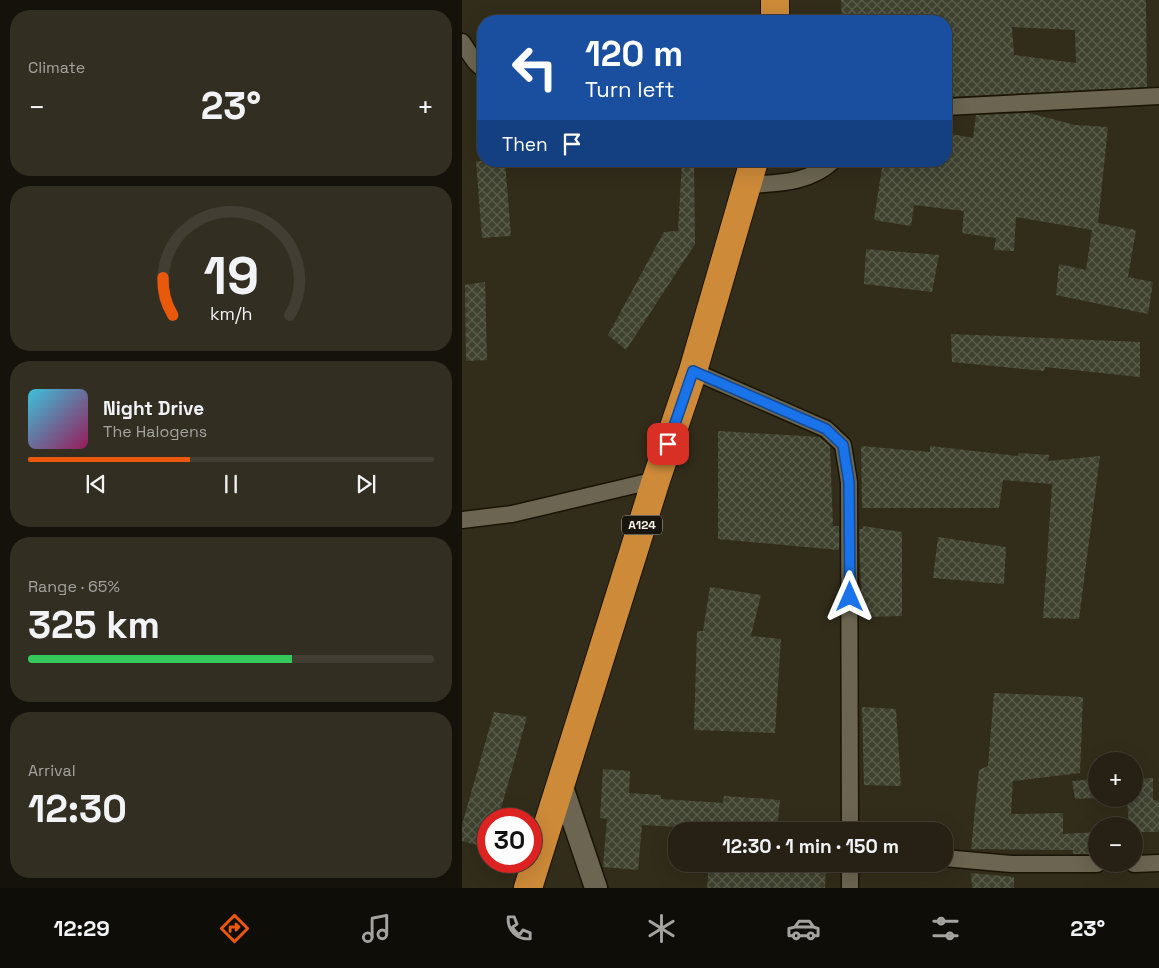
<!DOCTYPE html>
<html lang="en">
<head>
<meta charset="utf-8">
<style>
  body { margin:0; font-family:"Space Grotesk",sans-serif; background:#322e22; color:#f1f3f6; height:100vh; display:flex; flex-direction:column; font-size:19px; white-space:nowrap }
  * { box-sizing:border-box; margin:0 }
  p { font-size:16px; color:#a4a3a0 }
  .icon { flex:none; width:28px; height:28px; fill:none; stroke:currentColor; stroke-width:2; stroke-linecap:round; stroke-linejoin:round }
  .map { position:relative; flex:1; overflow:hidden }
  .details { display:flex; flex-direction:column; gap:10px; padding:10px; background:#15120b; width:462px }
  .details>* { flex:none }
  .guide { position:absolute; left:15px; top:15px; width:475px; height:152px; border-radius:20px; box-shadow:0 5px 20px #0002,0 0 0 1px #423e34; background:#1a4fa0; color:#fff; overflow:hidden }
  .buttons { position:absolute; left:626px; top:752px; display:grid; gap:10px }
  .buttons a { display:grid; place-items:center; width:55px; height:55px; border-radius:50%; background:#262114; box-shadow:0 5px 20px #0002,0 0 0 1px #423e34; font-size:25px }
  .speed { position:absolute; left:15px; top:808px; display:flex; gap:10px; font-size:25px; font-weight:700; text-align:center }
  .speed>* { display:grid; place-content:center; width:65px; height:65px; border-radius:50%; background:#262114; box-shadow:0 5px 20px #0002,0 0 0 1px #423e34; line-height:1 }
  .speed .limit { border:8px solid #d22; background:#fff; color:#111 }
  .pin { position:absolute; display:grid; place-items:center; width:42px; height:42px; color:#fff; margin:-21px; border-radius:10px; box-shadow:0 2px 8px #0006 }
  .me { position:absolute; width:55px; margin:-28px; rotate:0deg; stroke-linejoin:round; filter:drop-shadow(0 0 4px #0008) }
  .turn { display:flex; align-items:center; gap:18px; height:105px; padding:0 25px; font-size:22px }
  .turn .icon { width:65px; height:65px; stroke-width:2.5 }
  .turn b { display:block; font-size:35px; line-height:42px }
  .then { display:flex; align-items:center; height:48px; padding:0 25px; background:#0003; gap:10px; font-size:19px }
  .big { font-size:38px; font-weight:700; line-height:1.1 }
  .details .tile { flex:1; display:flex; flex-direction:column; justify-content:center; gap:8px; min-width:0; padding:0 18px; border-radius:20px; background:#322e22 }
  .details .dial { align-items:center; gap:0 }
  .dial svg { height:130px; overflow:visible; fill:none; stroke:#423e34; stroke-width:7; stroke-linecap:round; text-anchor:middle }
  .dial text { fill:#f1f3f6; stroke:none }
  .song { display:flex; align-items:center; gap:15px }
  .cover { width:60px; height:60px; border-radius:8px; background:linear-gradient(135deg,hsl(190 70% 55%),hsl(330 70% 35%)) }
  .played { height:5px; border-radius:2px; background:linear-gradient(90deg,#ea580c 40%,#423e34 40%) }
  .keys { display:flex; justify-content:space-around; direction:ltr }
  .heat { display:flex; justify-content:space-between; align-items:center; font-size:28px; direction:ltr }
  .charge { height:8px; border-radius:4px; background:linear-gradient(90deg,#34c759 65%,#423e34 0) }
  .trip { position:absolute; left:206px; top:822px; width:285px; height:50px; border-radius:20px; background:#262114; box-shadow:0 5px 20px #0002,0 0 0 1px #423e34; font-weight:700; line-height:50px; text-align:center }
  .tabs { display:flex; height:80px; justify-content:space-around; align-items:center; background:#0f0d08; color:#a4a3a0 }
  .tabs .icon { width:35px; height:35px }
  .tabs .selected { color:#ea580c }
  .tabs b { font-size:22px; color:#f1f3f6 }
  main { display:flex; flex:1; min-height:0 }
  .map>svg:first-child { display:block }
</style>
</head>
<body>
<main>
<section class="details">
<div class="tile"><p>Climate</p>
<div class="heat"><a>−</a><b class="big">23°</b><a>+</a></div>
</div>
<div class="tile dial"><svg viewBox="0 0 100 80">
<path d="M14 69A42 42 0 1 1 86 69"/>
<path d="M14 69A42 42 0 0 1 8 46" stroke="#ea580c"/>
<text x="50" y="56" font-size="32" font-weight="700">19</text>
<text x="50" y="72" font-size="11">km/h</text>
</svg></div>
<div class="tile">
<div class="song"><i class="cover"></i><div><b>Night Drive</b><p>The Halogens</p></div></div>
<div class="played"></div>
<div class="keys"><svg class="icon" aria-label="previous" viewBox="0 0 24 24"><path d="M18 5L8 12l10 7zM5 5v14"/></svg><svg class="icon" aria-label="pause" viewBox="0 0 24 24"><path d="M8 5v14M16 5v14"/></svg><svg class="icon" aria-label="next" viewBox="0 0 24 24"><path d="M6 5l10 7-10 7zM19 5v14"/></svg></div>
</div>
<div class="tile"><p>Range · 65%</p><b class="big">325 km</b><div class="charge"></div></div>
<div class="tile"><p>Arrival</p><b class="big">12:30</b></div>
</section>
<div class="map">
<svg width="697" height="888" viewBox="0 0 697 888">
  <defs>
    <pattern id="building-cross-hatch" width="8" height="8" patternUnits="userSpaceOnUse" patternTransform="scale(1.25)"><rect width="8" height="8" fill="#3f422f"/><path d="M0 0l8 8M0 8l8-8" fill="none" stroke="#5c5e4d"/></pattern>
  </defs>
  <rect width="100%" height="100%" fill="#322c1a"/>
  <path fill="url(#building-cross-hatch)" fill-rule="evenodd" d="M 379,0 L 684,0 L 685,87 L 484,97 L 484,21 L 380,21 ZM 550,27 L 613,30 L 614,63 L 552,55 Z
    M 567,113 L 613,125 L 646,127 L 636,223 L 674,230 L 666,277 L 691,282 L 686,314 L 594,295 L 597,264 L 624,270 L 630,230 L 554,217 L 552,251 L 532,250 L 534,238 L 500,233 L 502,211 L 452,205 L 449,226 L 412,220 L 421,161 L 484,161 L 484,133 L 511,138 L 514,115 Z
    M 14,161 L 43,161 L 49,236 L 20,238 Z
    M 220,161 L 232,161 L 233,244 L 164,350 L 146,335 L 202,232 L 216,231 Z
    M 404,249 L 477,255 L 470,292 L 402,284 Z
    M 23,282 L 25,360 L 4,361 L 3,285 Z
    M 489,334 L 678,342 L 678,377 L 583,367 L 582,371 L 490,362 Z
    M 256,431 L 357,437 L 368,446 L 371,526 L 377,526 L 377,550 L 256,539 Z
    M 399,446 L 468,452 L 468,446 L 556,456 L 557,453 L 587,455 L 586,461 L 638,456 L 617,619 L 581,618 L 590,484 L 541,480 L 537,508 L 400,508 Z
    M 401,526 L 440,532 L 440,616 L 400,617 L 397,529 L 401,529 Z
    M 476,537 L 544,547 L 542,584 L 471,578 Z
    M 248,587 L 299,595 L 289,636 L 319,639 L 313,733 L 232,730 L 235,631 L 241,631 Z
    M 532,693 L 621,697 L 618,773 L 551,781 L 549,814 L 601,813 L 601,834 L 635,832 L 635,854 L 611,854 L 611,850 L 509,849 L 517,770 L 526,766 Z
    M 400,707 L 434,709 L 439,786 L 402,785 Z
    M 32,712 L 65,717 L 36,819 L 26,819 L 26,848 L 0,841 L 0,825 Z
    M 141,769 L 168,771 L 167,793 L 199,795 L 199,799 L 261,803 L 262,796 L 318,800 L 315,830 L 248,825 L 248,831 L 217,831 L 217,827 L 180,825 L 176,870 L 141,867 L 145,819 L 138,818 Z
    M 691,778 L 691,800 L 697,801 L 697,832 L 672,832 L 672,826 L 667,826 L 665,799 L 672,799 L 672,779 Z
    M 635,779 L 635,798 L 613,799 L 610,781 Z
    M 247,864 L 364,864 L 363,888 L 245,888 Z
    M 509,873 L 552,877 L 552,888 L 510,888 Z"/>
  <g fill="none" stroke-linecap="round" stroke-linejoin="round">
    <defs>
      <path id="street" d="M 0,42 C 6,50 12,64 21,68
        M 484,107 L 697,96
        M 286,185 C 317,183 348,183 371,161
        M 231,371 L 364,429 L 381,445 L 387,482 L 388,831
        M 0,520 L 50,514 L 194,480
        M 482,858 L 549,864 L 635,864
        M 672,864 L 697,863
        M 388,888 L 388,864"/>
      <path id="secondary" d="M 99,784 L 134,888"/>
      <path id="highway" d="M 313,0 L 313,21
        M 66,888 L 194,480 L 231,371 L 292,161"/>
    </defs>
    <use href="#street" stroke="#1a1404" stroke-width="19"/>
    <use href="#secondary" stroke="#1a1404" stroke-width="25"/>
    <use href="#highway" stroke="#1a1404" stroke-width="30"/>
    <use href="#street" stroke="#6b6551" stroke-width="16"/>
    <use href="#secondary" stroke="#6b6551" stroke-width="22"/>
    <use href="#highway" stroke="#cd8a39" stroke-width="28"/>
  </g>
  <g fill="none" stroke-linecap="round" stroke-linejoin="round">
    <defs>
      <path id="route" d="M 206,444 L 231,371 L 364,429 L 381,445 L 387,482 L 388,597"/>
    </defs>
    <use href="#route" stroke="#114b97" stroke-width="12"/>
    <use href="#route" stroke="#1a73e8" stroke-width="9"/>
  </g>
  <g text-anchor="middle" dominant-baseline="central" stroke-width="5" stroke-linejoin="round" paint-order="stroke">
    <rect fill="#17150d" stroke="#b4b0a6" stroke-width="1" x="160" y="515.5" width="40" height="19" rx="4"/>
    <g font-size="12" font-weight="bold" fill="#f7f3e8">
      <text x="180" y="525">A124</text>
    </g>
  </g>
</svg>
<div class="buttons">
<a>+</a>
<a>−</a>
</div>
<div class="speed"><div class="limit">30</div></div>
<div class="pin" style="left:206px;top:444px;background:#d93025"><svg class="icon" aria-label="arrive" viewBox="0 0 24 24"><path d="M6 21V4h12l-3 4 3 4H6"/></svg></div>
<svg class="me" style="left:388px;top:597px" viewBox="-20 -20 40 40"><path d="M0-17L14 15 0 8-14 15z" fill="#1a73e8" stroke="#fff" stroke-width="4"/></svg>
<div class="trip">12:30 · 1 min · 150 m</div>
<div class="guide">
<div class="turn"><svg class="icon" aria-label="left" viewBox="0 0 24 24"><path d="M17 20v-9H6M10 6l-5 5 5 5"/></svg><div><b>120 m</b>Turn left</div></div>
<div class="then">Then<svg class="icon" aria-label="arrive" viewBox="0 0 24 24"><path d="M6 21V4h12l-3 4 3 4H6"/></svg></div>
</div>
</div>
</main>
<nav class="tabs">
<b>12:29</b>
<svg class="icon selected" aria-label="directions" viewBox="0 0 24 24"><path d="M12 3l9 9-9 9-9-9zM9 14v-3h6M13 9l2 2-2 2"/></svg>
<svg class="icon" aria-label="music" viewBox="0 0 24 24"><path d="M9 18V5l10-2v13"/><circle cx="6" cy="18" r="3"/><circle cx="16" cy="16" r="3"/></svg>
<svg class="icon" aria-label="phone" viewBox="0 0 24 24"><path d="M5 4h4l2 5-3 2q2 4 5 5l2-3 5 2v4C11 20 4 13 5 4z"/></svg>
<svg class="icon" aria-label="climate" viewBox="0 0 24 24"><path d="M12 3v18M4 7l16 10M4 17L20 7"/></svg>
<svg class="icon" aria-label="car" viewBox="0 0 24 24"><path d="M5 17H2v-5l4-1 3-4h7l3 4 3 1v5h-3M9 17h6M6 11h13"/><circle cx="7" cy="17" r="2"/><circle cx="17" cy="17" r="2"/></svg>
<svg class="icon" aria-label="filters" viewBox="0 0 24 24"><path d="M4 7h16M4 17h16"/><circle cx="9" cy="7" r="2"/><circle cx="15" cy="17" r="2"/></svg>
<b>23°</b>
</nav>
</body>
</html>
